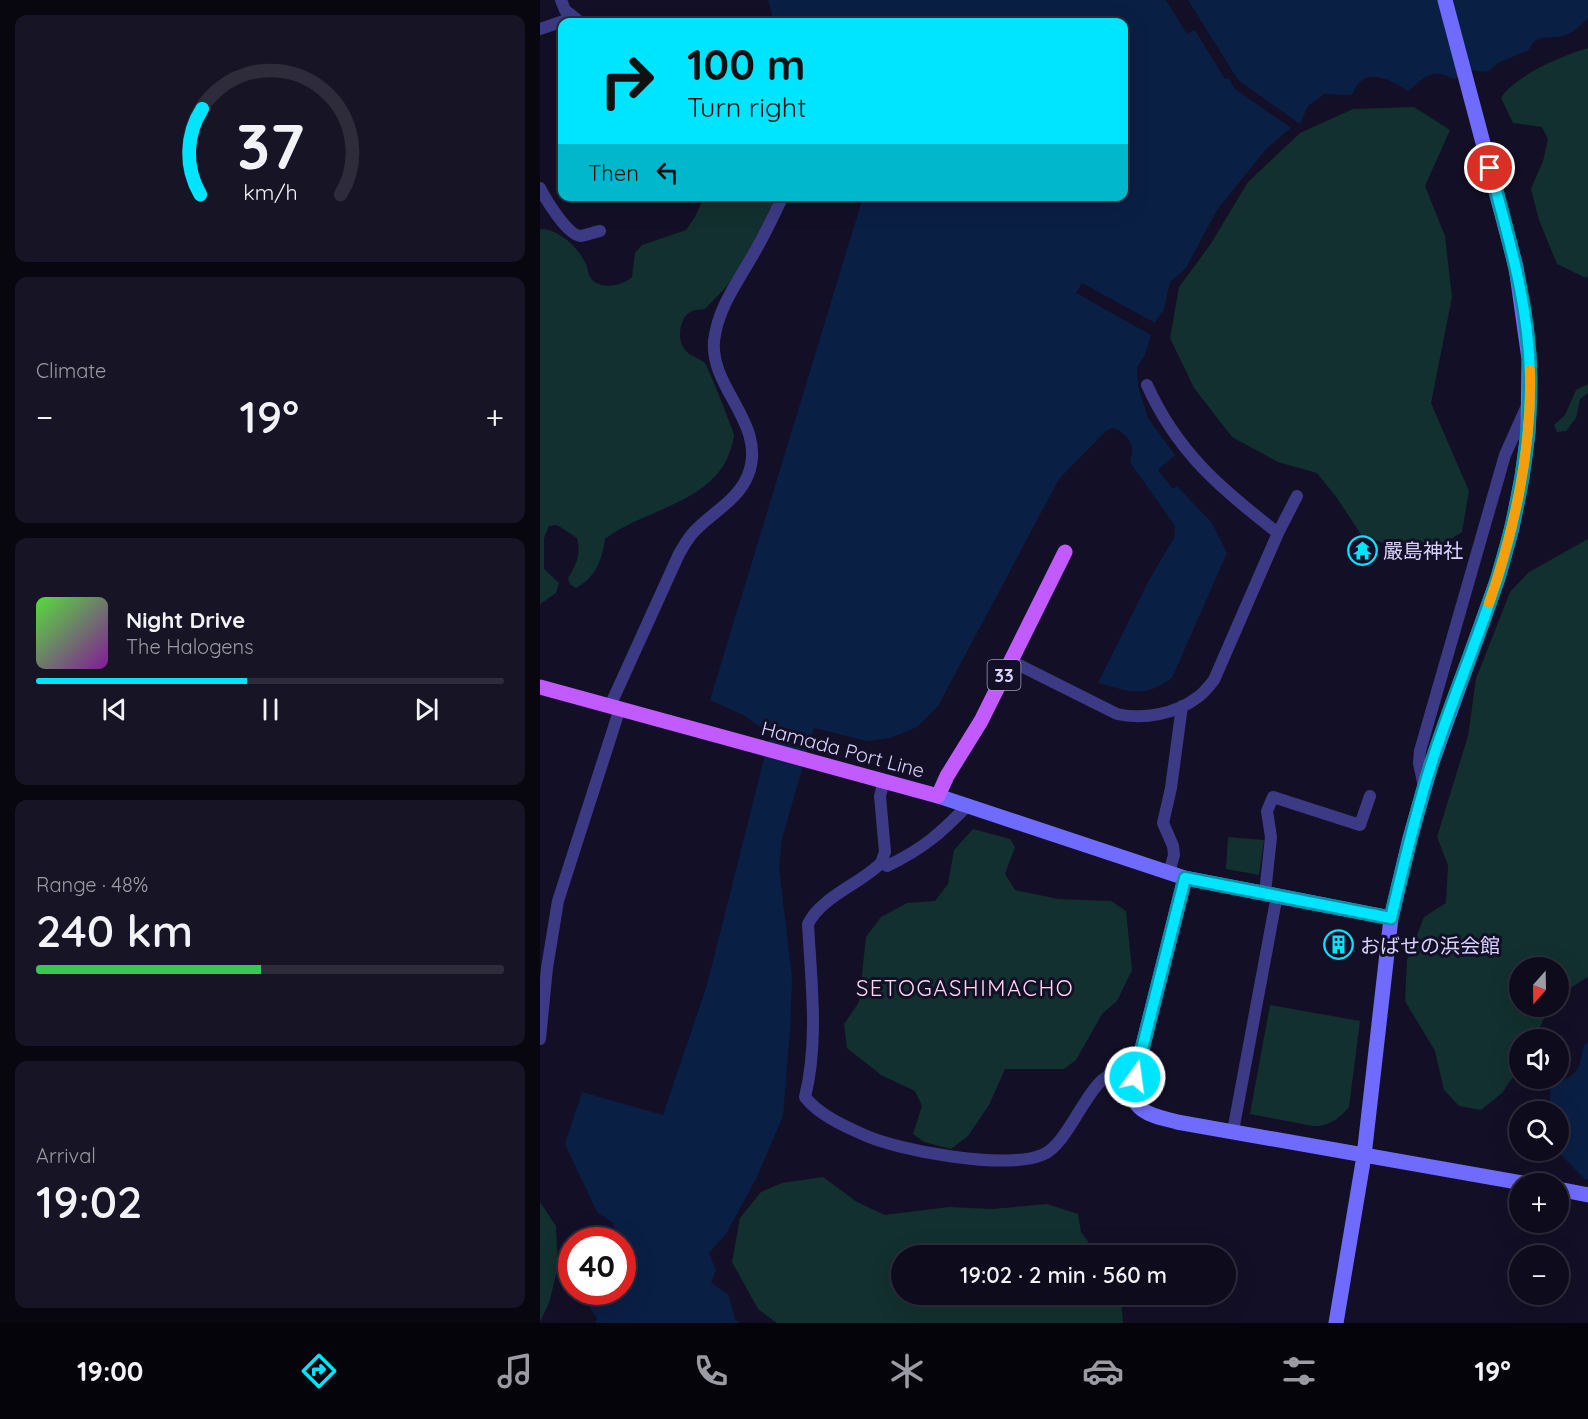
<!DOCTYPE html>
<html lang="en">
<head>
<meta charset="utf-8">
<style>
  body { margin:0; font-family:Quicksand,"Noto Sans JP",sans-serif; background:#171425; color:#f1f3f6; height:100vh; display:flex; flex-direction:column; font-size:22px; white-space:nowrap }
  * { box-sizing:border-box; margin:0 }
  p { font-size:20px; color:#9b9ba3 }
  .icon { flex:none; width:33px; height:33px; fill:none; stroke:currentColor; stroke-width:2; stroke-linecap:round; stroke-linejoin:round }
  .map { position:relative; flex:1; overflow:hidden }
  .panel { display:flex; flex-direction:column; gap:15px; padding:15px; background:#08060f; width:540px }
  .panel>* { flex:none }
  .top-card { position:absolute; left:18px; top:18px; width:570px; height:183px; border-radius:12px; box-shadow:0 6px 24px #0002,0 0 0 2px #2e2b3b; background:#00e5ff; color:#111; overflow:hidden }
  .needle { width:39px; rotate:200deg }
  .controls { position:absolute; left:969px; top:957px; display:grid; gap:12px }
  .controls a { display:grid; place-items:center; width:60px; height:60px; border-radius:50%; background:#0e0b1c; box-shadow:0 6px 24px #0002,0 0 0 2px #2e2b3b; font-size:30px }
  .speed { position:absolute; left:18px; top:1227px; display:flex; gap:12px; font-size:30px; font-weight:700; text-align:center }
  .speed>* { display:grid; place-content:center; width:78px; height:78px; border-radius:50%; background:#0e0b1c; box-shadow:0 6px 24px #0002,0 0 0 2px #2e2b3b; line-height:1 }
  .speed .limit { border:9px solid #d22; background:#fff; color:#111 }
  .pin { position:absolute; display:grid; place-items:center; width:51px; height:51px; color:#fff; margin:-26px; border:3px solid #fff; border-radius:50%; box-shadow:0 2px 6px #0007 }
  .me { position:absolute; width:66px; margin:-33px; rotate:14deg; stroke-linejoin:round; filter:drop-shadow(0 0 4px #0008) }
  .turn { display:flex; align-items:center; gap:21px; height:126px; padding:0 30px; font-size:27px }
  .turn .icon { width:78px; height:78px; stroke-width:2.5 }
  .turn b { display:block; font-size:42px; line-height:51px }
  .then { display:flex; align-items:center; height:57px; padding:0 30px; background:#0003; gap:12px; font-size:22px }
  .big { font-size:45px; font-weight:600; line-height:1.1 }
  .panel .card { flex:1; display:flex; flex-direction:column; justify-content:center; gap:9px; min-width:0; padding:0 21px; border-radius:12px; background:#171425 }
  .panel .dial { align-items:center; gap:0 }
  .dial svg { height:156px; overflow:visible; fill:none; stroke:#2e2b3b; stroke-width:7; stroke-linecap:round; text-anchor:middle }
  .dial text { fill:#f1f3f6; stroke:none }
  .song { display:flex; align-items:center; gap:18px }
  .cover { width:72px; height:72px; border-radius:9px; background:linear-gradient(135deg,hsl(110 70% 55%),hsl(290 70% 35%)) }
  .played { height:6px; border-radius:3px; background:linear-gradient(90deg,#00e5ff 45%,#2e2b3b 45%) }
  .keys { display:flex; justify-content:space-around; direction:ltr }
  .heat { display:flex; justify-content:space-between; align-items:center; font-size:33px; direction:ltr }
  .charge { height:9px; border-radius:4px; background:linear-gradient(90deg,#34c759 48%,#2e2b3b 0) }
  .trip { position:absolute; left:351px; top:1245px; width:345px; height:60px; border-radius:30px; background:#0e0b1c; box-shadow:0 6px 24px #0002,0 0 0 2px #2e2b3b; font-weight:600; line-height:60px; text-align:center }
  .dock { display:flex; height:96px; justify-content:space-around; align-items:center; background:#06040b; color:#9b9ba3 }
  .dock .icon { width:42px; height:42px }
  .dock .on { color:#00e5ff }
  .dock b { font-size:27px; color:#f1f3f6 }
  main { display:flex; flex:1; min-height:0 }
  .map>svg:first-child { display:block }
</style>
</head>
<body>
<main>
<section class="panel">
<div class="card dial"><svg viewBox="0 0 100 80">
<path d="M14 69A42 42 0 1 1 86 69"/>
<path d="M14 69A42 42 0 0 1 15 25" stroke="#00e5ff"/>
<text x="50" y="56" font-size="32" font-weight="700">37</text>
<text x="50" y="72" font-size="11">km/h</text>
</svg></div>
<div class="card"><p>Climate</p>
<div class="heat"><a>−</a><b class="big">19°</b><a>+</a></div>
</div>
<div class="card">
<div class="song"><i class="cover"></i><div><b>Night Drive</b><p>The Halogens</p></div></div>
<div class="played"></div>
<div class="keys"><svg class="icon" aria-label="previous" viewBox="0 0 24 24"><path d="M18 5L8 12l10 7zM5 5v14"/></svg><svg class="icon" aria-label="pause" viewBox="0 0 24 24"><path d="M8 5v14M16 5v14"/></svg><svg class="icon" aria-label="next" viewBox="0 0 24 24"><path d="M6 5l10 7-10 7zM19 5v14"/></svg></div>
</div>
<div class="card"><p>Range · 48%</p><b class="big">240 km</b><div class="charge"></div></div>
<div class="card"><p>Arrival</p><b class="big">19:02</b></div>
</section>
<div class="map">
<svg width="1048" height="1323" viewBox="0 0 1048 1323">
  <rect width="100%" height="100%" fill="#130f26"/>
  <path fill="#12302f" d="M 1048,48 L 1048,276 L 1046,278 L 1017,264 L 999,220 L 991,189 L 1003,161 L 1008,139 L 1002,127 L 973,123 L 961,98 C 974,76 1023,55 1048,48 Z
    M 874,107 L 910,130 L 885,186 L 905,236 L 912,297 L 891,403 L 929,491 L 922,532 L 898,547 L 857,547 L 822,536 L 797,498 L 777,473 L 738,462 L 692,437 L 654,388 L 630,338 L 639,287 L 670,245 L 708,182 L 760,133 L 813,109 Z
    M 164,197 L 238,197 L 209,254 L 187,286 L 165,309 C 162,310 155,309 152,311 C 140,316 137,337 143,347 C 149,357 158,357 165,363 C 168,367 193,429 194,435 C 194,439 192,445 191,448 C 176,503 103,509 65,539 C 62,560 56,577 36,588 L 30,584 L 28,578 C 37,564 41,553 37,538 L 17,525 L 9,526 L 4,538 L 4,569 L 19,583 L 16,593 L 0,604 L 0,229 C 19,229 38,247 46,264 C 48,268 48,274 50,277 C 59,291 83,286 92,277 L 95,253 L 102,245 L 146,230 L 155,217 Z
    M 1048,384 L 1048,393 L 1040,399 L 1036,418 L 1026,431 L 1017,432 L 1014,425 L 1025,415 L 1036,390 Z
    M 1048,539 L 1048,977 L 1019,995 L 1018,968 L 980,968 L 980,1006 L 1009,1007 L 995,1039 L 980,1040 L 979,1068 L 962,1093 L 941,1110 L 919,1106 L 904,1090 L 895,1051 L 865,1001 L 867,960 L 884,917 L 906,903 L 908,865 L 897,837 L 928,736 L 936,679 L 970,592 L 989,572 Z
    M 433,829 L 470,839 L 475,847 L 465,874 L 475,890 L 518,899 L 571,901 L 586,911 L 592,970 L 577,1001 L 562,1014 L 536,1060 L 524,1069 L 465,1069 L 449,1105 L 428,1136 L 411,1149 L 384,1142 L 373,1134 L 382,1106 L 375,1091 L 341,1075 L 307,1048 L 304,1024 L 319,1002 L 326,937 L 341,917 L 367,903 L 395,901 L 408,884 L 414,850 Z
    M 688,837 L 724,840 L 719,875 L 686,869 Z
    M 730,1005 L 820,1021 L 809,1107 C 800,1118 788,1127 773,1126 L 710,1114 Z
    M 283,1177 L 317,1202 L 345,1215 L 409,1207 L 452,1209 L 507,1204 L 538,1214 L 541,1232 L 558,1255 L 362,1256 L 362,1294 L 579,1295 L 581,1298 L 583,1323 L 237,1323 L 218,1309 L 192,1262 L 200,1218 L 221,1192 L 242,1183 Z
    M 0,1202 L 16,1226 L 18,1267 L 9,1303 L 0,1322 Z"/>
  <path fill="#0a1f44" d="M 228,0 L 626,0 L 647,34 L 655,30 L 685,79 L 689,78 L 694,88 L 751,128 L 727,148 L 677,210 L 646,268 L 630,282 L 624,309 L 615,323 L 542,283 L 536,293 L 611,335 L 605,355 L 597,368 L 598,386 L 608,418 L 635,455 L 618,470 L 633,489 L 637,486 L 672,523 L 687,553 L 632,678 C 604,699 588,691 558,683 L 609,580 L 634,538 L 635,526 L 590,462 C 596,444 589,435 573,428 L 566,431 L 519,479 L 398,706 L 377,727 L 350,738 L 326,741 L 274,728 L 242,839 L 239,868 L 252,977 L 250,1031 L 243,1116 L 216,1179 L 186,1234 L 169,1253 L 176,1270 L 171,1283 L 188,1294 L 195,1319 L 200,1323 L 56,1323 L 57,1318 L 50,1309 L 52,1303 L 65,1292 L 82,1292 L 82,1240 L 73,1240 L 75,1232 L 73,1223 L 57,1212 L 25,1144 L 42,1092 L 123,1115 L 167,985 L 230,735 L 205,716 L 170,700 L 323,197 L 584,196 L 584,22 L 234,22 Z
    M 648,0 L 1048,0 L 1048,19 C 1041,24 1035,31 1028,34 C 1013,42 996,30 989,50 L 958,63 L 947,72 L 930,70 L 914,79 C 891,67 885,77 868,91 C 856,83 832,69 819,83 C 816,86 814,91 812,95 L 784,94 L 768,106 L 760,124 L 698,80 Z
    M 1048,1042 L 1048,1180 L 1045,1179 L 1018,1152 L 1014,1151 L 1018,1150 L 1018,1112 L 1004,1111 L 1010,1103 L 1010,1087 C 1038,1073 1038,1075 1044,1045 Z"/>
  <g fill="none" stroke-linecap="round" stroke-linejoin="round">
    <path stroke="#3d3a85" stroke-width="12" d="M 21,0 L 25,10 L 40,22
      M 0,29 L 32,18
      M 0,188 C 6,200 28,236 41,236 C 47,235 54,232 60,231
      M 738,533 L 757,496
      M 471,661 L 577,714 C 603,720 636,714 658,697 C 664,693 669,686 674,680 L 738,533 C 681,489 637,452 607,385
      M 70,706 L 139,554 C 143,547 147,540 152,534 C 169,514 198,501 208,475 C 228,425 170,389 174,341 C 178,305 202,276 218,246 C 227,230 235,213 243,196
      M 344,781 L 340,796 L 345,852 L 341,863 C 320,884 281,897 268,924 C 271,981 279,1041 265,1097 C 278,1114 302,1125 322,1134 C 358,1151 465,1170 502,1155 C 531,1144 549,1074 577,1073 C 583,1072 590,1075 595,1077
      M 884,787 L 879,763 L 880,751 L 965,455 L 986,408
      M 341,863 L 347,866 C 383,849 401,833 428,805
      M 629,873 L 634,855 L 633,846 L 623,823 L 631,788 L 642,706
      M 725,893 L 731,837 L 727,811 L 733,797 L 820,825 L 830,796
      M 0,1039 L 7,968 L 18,901 L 80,708
      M 693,1131 L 737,895"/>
    <path stroke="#6f6bff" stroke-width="15" d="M 398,796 L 645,878 L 851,918
      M 645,878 L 595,1077 L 588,1084 C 595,1114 611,1115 637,1122 L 988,1184
      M 1018,1189 L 1048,1195
      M 796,1323 L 824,1156 L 851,918 L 870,838 L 891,765 L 958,578 L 972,528 L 982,477 L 988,432 L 989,359 L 976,267 L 905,0"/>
    <path stroke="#c25bff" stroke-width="15" d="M 0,687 L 398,796 L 407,776 L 441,721 L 525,552"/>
  </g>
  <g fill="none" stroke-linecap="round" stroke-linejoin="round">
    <defs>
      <path id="route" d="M 595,1077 L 645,878 L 851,918 C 863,867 875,815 891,765 C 911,701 938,640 958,577 C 978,512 991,445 990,376 C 989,305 968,236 950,168"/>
    </defs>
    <use href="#route" stroke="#0095a6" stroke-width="15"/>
    <use href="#route" stroke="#00e5ff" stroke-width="10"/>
    <path stroke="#f59e0b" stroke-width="10" d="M 949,603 C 975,528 992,450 990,370"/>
  </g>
  <defs>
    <symbol id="temple-ring" viewBox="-11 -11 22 22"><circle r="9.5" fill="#130f26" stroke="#00e5ff" stroke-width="1.5"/><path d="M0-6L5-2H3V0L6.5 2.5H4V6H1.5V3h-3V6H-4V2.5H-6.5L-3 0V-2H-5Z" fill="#00e5ff"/></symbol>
    <symbol id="building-ring" viewBox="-11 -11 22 22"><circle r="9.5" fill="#130f26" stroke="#00e5ff" stroke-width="1.5"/><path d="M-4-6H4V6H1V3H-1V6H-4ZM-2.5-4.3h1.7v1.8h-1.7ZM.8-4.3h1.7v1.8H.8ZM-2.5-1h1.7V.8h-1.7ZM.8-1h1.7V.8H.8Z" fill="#00e5ff"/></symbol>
  </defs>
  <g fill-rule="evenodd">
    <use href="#temple-ring" x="806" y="534" width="33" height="33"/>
    <use href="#building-ring" x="782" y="928" width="33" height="33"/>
  </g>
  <g text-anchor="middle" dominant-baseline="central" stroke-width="6" stroke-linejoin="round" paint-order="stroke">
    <rect fill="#130f26" stroke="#9e99be" stroke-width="1.5" x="447.5" y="660" width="33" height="30" rx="4.5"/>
    <g font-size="18" font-weight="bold" fill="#d9d4ff">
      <text x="464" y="675">33</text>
    </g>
    <g font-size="20" fill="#d9d4ff" stroke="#130f26" text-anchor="start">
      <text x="843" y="550">嚴島神社</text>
      <text x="820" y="945">おばせの浜会館</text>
    </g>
    <g font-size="20" fill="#d9d4ff" stroke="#130f26">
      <text transform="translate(303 749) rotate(15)">Hamada Port Line</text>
    </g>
    <g font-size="22" letter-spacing="1.5" fill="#ffd6f0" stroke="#130f26">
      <text x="425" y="988">SETOGASHIMACHO</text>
    </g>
  </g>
</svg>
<div class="controls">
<a><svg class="needle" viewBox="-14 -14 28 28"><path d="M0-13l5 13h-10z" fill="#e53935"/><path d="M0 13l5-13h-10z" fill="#9b9ba3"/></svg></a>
<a><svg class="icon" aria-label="sound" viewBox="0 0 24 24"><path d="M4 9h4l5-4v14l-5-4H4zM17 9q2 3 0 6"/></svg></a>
<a><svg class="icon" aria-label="search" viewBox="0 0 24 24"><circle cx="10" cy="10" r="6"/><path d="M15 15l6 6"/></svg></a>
<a>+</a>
<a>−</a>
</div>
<div class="speed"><div class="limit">40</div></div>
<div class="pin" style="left:950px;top:168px;background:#d93025"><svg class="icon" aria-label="arrive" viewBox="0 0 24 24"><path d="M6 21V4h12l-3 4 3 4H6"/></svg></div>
<svg class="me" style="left:595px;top:1077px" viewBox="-20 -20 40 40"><circle r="17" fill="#00e5ff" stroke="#fff" stroke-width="3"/><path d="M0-11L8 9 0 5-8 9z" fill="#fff"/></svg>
<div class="trip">19:02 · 2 min · 560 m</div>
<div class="top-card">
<div class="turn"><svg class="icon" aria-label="right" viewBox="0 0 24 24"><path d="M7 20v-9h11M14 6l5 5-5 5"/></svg><div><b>100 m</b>Turn right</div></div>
<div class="then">Then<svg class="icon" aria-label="left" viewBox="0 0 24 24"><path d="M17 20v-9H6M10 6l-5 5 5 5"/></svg></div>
</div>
</div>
</main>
<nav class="dock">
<b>19:00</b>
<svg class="icon on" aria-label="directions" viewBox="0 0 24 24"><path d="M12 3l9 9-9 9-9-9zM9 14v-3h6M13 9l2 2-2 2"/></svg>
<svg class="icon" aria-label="music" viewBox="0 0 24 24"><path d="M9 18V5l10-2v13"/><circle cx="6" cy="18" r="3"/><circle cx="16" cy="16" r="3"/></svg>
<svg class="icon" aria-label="phone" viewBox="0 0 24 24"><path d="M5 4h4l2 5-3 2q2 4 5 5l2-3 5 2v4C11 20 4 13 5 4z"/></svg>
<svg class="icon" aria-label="climate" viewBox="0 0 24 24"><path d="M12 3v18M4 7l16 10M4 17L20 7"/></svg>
<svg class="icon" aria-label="car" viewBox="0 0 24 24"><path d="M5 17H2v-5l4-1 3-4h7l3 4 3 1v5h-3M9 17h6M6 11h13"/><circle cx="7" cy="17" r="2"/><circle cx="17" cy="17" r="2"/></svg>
<svg class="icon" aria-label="filters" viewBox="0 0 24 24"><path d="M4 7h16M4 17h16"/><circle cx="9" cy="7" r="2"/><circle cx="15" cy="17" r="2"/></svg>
<b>19°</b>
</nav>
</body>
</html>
